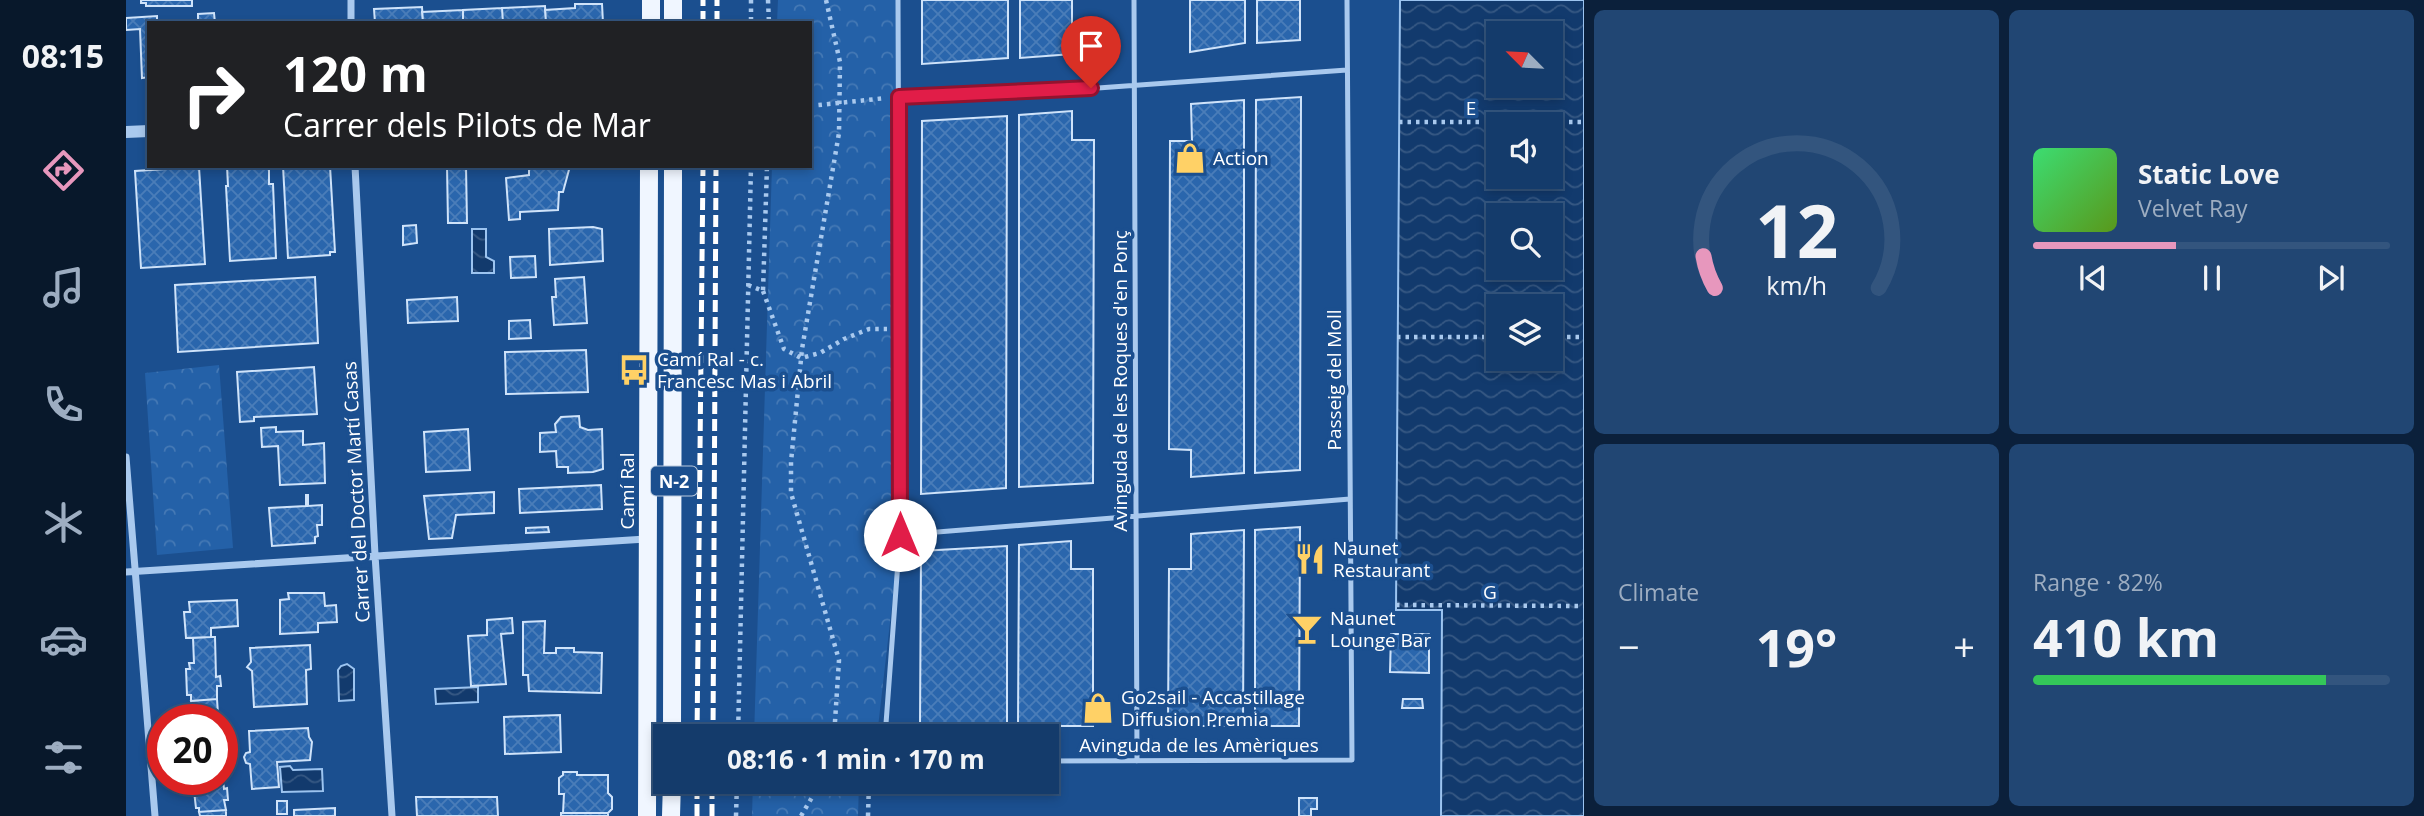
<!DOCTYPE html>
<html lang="en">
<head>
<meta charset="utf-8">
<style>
  body { margin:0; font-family:"Open Sans",sans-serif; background:#214673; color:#f1f3f6; height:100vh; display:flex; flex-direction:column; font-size:26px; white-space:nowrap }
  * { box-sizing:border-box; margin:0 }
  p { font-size:23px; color:#9dadc1 }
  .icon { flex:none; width:38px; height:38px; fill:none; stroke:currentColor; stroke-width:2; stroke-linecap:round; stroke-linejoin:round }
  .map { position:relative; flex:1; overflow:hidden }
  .drawer { display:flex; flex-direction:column; gap:10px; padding:10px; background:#0b203b; width:840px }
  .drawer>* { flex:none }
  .banner { position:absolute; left:21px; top:21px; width:665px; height:147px; border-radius:0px; box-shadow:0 4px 10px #0003,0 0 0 2px #33557e; background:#202124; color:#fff; overflow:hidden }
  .needle { width:46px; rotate:294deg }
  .controls { position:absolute; left:1360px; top:21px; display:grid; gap:14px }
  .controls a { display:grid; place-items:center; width:77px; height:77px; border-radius:0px; background:#143b6b; box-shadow:0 4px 10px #0003,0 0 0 2px #33557e; font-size:35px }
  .speed { position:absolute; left:21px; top:704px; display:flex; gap:14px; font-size:35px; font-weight:700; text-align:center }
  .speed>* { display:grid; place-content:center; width:91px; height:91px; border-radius:50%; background:#143b6b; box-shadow:0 4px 10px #0003,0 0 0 2px #33557e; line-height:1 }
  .speed .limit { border:10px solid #d22; background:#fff; color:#111 }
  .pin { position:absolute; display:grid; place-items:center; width:60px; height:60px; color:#fff; margin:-72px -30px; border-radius:50% 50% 50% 0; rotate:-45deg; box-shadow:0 0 7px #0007 }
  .pin .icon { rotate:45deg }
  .me { position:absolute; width:77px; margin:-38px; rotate:0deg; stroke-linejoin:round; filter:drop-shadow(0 0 5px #0008) }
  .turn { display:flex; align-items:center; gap:24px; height:147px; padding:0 21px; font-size:32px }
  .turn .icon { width:91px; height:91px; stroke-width:2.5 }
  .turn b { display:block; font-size:49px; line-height:60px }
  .big { font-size:52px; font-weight:700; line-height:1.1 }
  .drawer .tile { flex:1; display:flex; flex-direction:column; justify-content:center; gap:10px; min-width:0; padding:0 24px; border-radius:10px; background:#214673 }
  .drawer .dial { align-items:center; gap:0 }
  .dial svg { height:182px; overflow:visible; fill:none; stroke:#33557e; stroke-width:7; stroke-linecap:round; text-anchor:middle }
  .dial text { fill:#f1f3f6; stroke:none }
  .song { display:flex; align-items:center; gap:21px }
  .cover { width:84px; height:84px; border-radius:10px; background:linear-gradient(135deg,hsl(140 70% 55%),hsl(90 70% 35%)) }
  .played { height:7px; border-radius:4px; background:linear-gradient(90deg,#e797bd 40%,#33557e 40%) }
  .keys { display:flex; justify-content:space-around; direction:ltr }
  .heat { display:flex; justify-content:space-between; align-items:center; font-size:38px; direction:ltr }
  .charge { height:10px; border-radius:5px; background:linear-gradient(90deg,#34c759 82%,#33557e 0) }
  .drawer .tiles { flex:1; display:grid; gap:10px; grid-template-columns:repeat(2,1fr) }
  .trip { position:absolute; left:527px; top:724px; width:406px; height:70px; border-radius:0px; background:#143b6b; box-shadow:0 4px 10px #0003,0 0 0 2px #33557e; font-weight:700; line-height:70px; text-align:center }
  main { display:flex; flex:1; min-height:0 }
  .dock { display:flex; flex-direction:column; width:126px; justify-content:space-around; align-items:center; background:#08182b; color:#9dadc1 }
  .dock .icon { width:49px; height:49px }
  .dock .on { color:#e797bd }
  .dock b { font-size:32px; color:#f1f3f6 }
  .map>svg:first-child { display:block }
</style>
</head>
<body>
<main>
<nav class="dock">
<b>08:15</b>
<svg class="icon on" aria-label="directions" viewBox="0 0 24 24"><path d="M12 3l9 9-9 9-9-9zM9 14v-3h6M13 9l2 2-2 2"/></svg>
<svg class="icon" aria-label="music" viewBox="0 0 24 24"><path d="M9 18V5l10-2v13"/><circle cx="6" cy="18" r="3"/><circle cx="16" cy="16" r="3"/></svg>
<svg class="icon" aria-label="phone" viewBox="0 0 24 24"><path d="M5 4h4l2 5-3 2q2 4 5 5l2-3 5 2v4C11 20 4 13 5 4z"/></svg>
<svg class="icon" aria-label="climate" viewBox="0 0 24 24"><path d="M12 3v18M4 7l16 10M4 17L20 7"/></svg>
<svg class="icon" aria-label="car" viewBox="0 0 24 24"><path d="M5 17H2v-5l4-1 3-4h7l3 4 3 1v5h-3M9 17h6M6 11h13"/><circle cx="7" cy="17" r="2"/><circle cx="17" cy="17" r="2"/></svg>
<svg class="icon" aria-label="filters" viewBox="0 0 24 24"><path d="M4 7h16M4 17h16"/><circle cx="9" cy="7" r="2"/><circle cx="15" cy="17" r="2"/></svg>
</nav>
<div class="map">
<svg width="1458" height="816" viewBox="0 0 1458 816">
  <defs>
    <pattern id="forest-crowns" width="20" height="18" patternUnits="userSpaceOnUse" patternTransform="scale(1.75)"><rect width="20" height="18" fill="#2461a8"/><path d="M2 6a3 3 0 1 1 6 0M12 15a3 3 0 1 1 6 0" fill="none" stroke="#4579b5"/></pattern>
    <pattern id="water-waves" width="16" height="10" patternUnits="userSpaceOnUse" patternTransform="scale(1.75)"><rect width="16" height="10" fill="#123a6d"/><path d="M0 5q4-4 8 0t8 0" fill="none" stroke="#365883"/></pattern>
    <pattern id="building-cross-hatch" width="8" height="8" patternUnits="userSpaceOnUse" patternTransform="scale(1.75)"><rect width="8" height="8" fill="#2a66ad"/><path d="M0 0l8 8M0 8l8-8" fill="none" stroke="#4a7db9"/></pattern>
  </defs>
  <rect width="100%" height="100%" fill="#1b4f8f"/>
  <path fill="url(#forest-crowns)" d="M 652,0 L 772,0 L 774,535 L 752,727 L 736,737 L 628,737 L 646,166 L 684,166 L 684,23 L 651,23 Z
    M 93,365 L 107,548 L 31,555 L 19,373 Z
    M 627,782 L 733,782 L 732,816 L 626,816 Z"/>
  <path fill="url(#water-waves)" stroke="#9cc4f0" stroke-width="2" fill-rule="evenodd" d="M 1274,0 L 1458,0 L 1458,816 L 1315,816 L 1316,610 L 1270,610 ZM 1424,33 L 1424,86 L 1372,86 L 1372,33 ZM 1424,124 L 1424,177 L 1372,177 L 1372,124 ZM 1424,215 L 1424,268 L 1372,268 L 1372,215 ZM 1424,306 L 1424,359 L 1372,359 L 1372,306 Z
    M 346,229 L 360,229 L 360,257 L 368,261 L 368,273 L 346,273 Z
    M 221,664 L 228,669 L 228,700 L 213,701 L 212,670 L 215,666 Z
    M 352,687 L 352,702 L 310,704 L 309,689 Z
    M 164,766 L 167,770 L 196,769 L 197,791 L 156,792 L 154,767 Z"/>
  <path fill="url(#building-cross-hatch)" stroke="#cfe3fa" stroke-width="2" d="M 15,0 L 66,0 L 66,6 L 20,6 L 20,3 L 15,3 Z
    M 796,0 L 882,0 L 882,58 L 796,64 Z
    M 894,0 L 946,0 L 946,54 L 894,58 Z
    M 1064,0 L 1119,0 L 1119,43 L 1064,52 Z
    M 1131,0 L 1174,0 L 1174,40 L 1131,43 Z
    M 449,4 L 476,4 L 477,23 L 420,23 L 419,10 L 449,8 Z
    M 419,6 L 420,23 L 377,23 L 376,8 Z
    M 296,7 L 297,23 L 249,23 L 248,9 Z
    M 376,8 L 377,23 L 337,23 L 337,10 Z
    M 337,10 L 337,23 L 297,23 L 296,12 Z
    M 88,13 L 89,23 L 72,23 L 72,14 Z
    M 31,16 L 31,23 L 23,23 L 23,77 L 16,78 L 14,29 L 0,30 L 0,18 Z
    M 1175,97 L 1174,470 L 1129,473 L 1130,100 Z
    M 1118,100 L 1118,473 L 1065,477 L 1065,450 L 1043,449 L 1044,141 L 1066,141 L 1065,104 Z
    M 946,111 L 946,140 L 968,140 L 967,483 L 893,487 L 893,115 Z
    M 881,116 L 880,488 L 795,494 L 796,121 Z
    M 101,166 L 143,166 L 143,184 L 147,184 L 150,258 L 104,261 L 100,186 L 102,186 Z
    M 157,166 L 204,166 L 209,252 L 204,252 L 204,255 L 162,258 Z
    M 321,166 L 340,166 L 341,223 L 322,223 Z
    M 403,166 L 444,166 L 437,192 L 433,192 L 432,210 L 394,212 L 394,219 L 383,220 L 380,178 L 403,175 Z
    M 73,167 L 79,264 L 15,268 L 9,171 Z
    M 290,225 L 291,243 L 277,245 L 277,226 Z
    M 467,227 L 476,229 L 477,261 L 424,265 L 423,229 Z
    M 409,256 L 410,277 L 385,278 L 384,257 Z
    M 189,277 L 192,343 L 52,352 L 49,285 Z
    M 458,277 L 461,323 L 428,325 L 426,297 L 430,297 L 429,279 Z
    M 331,297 L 332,321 L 282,323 L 281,300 Z
    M 404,320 L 405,338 L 383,339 L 383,321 Z
    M 460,350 L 462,392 L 380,394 L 379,352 Z
    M 188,367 L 191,414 L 128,417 L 128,421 L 114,422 L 111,372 Z
    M 453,416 L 454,427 L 462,430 L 476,429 L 477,469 L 467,472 L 442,473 L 442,467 L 431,467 L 430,451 L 414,452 L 414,433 L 430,432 L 429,424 L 435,417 Z
    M 150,427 L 150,432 L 177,431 L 177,445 L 198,443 L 199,483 L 154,485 L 152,446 L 136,447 L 135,428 Z
    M 342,429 L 344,470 L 300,472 L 298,432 Z
    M 475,485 L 476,509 L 394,513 L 393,489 Z
    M 368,492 L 368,513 L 330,515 L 326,538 L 303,539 L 298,496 Z
    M 180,495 L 182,495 L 182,506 L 196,505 L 196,525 L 191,525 L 192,536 L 189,537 L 189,543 L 146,546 L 143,508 L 180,506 Z
    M 422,527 L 423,532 L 400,533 L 400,528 Z
    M 1174,527 L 1173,726 L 1129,726 L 1129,530 Z
    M 1118,530 L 1117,726 L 1042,726 L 1043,569 L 1065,569 L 1065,534 Z
    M 945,541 L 945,569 L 967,569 L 967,726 L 892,726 L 893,545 Z
    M 881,546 L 881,725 L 794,725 L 795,551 Z
    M 162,593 L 198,593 L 199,606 L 210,605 L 211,622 L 192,623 L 192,632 L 154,634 L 154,600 L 163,599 Z
    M 111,600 L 112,626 L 85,628 L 85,637 L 60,638 L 58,612 L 64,612 L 63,602 Z
    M 386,618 L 387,633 L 375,634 L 380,684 L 345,686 L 342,636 L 361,635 L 361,620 Z
    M 419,621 L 418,653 L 430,653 L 430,648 L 448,648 L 448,652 L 476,653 L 475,693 L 403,691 L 402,675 L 397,675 L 397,622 Z
    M 1265,634 L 1303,634 L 1303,673 L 1264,672 Z
    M 85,637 L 89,637 L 90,677 L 94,676 L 95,686 L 91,686 L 91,699 L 65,701 L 65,695 L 61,695 L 60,669 L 64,669 L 63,663 L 68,663 L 67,638 Z
    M 184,645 L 185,669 L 180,670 L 181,704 L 128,707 L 126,671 L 121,667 L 125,662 L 124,648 Z
    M 91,699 L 92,714 L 96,714 L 96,719 L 62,719 L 62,706 L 66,705 L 65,701 Z
    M 1277,699 L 1296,699 L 1297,708 L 1276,708 Z
    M 434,715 L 435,752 L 379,754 L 378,717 Z
    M 182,728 L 183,737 L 186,742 L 184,760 L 151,762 L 153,787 L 126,789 L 124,764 L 120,763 L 118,757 L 120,753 L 124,752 L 123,731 Z
    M 96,771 L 98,789 L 101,788 L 102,800 L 98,800 L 100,810 L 73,812 L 73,808 L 70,808 L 67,782 L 70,782 L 70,779 L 96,779 Z
    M 437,772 L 451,772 L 451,775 L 482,775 L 482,793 L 486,797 L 486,809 L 482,813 L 437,813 L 438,794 L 433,794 L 433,778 L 437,775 Z
    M 290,797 L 371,797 L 372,816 L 291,816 Z
    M 1173,798 L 1191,798 L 1191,809 L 1185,809 L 1185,816 L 1173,816 Z
    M 151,801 L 161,801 L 161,814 L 151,814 Z
    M 209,808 L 209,816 L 168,816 L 168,810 Z
    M 100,810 L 100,816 L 74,816 L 73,812 Z
    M 435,813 L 482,813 L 482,816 L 435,816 Z"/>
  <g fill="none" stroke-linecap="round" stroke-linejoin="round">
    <path stroke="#a9c9ee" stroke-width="4.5" stroke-dasharray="3.5 5" stroke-linecap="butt" d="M 625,0 L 625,23
      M 642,0 L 643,23
      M 700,0 L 714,62 L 713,133 L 676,349 L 665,462 L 665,493 L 713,660 L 708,737
      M 684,106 L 760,98
      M 1273,122 L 1458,122
      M 622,285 L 637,291 L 641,166
      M 637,291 L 658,349 L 675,358 L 694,353 L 718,339 L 743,329 L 761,329
      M 1271,337 L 1372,337
      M 1424,337 L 1458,337
      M 1270,605 L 1458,606
      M 612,737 L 625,166
      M 610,816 L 611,782
      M 675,816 L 695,782
      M 742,816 L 743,782"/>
    <path stroke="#a9c9ee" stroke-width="5" d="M 1008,0 L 1011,761
      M 773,97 L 944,90 L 1221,70
      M 774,535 L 1224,499
      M 759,737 L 774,535 L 772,0
      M 920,761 L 1226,760 L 1221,0"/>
    <path stroke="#a9c9ee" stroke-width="7" d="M 225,0 L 225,23
      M 229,166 L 249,555 L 266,816
      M 0,457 L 29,816
      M 0,572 L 520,539"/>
    <path stroke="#a9c9ee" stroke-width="12" d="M 0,132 L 23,131"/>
    <path stroke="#f0f6ff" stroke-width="18" d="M 525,0 L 525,23
      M 547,23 L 547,0
      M 546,737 L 547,166
      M 521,816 L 523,166
      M 545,816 L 546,782"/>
    <path stroke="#fff" stroke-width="5" stroke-dasharray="12 5" stroke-linecap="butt" d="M 577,23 L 577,0
      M 591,23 L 591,0
      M 571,737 L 577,166
      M 587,737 L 590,166
      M 571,816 L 571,782
      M 586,816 L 586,782"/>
  </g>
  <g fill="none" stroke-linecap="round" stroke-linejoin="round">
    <defs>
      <path id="route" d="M 774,535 L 773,97 L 965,88"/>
    </defs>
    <use href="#route" stroke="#92132f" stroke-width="18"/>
    <use href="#route" stroke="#e11d48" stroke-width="12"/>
  </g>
  <defs>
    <symbol id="shop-bare" viewBox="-9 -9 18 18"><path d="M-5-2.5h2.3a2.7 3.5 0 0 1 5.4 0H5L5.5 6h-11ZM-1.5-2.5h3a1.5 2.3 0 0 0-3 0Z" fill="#ffd166" stroke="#1b4f8f" stroke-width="2.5" paint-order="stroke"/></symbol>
    <symbol id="bus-bare" viewBox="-9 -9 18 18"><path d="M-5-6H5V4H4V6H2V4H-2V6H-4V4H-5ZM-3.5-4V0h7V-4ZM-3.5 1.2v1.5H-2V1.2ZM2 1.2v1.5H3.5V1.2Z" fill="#ffd166" stroke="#1b4f8f" stroke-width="2.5" paint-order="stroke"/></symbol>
    <symbol id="restaurant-bare" viewBox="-9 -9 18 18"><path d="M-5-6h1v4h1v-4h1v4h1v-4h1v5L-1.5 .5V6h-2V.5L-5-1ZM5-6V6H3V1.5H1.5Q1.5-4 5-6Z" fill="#ffd166" stroke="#1b4f8f" stroke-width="2.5" paint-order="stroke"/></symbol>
    <symbol id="bar-bare" viewBox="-9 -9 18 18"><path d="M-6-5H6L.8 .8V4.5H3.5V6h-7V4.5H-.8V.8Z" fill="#ffd166" stroke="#1b4f8f" stroke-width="2.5" paint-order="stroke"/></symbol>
  </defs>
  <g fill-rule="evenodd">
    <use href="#shop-bare" x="1042" y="136" width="44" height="44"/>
    <use href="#bus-bare" x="486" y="348" width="44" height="44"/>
    <use href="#restaurant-bare" x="1162" y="537" width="44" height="44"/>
    <use href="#bar-bare" x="1159" y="607" width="44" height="44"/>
    <use href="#shop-bare" x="950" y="686" width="44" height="44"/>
  </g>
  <g text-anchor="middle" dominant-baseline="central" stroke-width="7" stroke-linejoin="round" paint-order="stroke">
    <rect fill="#1b4f8f" stroke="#bbcadd" stroke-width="2" x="525" y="466.5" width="46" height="29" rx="5"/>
    <g font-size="18" font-weight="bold" fill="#fff">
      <text x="548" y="481">N-2</text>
    </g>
    <g font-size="19" fill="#fff" stroke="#1b4f8f">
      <text x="1345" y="108">E</text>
      <text transform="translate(1208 380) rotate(-90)">Passeig del Moll</text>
      <text transform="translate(994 381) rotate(-90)">Avinguda de les Roques d'en Ponç</text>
      <text transform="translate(501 491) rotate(-90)">Camí Ral</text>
      <text transform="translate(230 492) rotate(-93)">Carrer del Doctor Martí Casas</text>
      <text x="1364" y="592">G</text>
      <text x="1073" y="745">Avinguda de les Amèriques</text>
    </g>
    <g font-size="19" fill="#fff" stroke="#1b4f8f" text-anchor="start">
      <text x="1087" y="158">Action</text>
      <text x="531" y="359">Camí Ral - c.<tspan x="531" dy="22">Francesc Mas i Abril</tspan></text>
      <text x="1207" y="548">Naunet<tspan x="1207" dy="22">Restaurant</tspan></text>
      <text x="1204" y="618">Naunet<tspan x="1204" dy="22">Lounge Bar</tspan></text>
      <text x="995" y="697">Go2sail - Accastillage<tspan x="995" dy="22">Diffusion Premia</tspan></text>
    </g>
  </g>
</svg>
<div class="controls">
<a><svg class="needle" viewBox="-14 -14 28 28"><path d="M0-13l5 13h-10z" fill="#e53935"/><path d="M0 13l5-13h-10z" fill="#9dadc1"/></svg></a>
<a><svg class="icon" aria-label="sound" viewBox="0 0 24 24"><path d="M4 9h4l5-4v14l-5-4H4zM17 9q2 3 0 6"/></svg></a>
<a><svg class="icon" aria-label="search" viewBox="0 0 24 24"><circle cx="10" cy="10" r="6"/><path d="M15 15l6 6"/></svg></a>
<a><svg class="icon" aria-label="layers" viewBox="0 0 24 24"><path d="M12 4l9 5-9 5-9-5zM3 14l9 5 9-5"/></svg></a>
</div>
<div class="speed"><div class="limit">20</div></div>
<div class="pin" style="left:965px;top:88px;background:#d93025"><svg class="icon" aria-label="arrive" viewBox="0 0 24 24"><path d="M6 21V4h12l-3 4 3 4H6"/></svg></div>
<svg class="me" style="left:774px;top:535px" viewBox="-20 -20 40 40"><circle r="19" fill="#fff"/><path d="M0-13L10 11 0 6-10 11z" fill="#e11d48"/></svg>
<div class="trip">08:16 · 1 min · 170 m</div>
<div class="banner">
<div class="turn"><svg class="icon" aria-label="right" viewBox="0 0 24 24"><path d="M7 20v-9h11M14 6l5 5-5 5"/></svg><div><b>120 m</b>Carrer dels Pilots de Mar</div></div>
</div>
</div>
<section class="drawer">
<div class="tiles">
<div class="tile dial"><svg viewBox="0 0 100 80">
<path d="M14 69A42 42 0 1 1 86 69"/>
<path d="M14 69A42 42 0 0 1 9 55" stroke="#e797bd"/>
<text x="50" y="56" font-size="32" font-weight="700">12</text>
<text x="50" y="72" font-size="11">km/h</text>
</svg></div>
<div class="tile">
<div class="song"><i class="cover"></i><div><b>Static Love</b><p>Velvet Ray</p></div></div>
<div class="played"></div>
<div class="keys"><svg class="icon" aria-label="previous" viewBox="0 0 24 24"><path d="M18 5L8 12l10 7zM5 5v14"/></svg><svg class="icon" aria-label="pause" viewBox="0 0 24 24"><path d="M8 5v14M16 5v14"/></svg><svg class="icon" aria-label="next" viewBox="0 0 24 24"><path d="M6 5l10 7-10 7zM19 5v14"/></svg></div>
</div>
<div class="tile"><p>Climate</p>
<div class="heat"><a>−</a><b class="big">19°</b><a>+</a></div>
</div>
<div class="tile"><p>Range · 82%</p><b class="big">410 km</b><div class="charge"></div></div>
</div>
</section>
</main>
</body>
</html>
